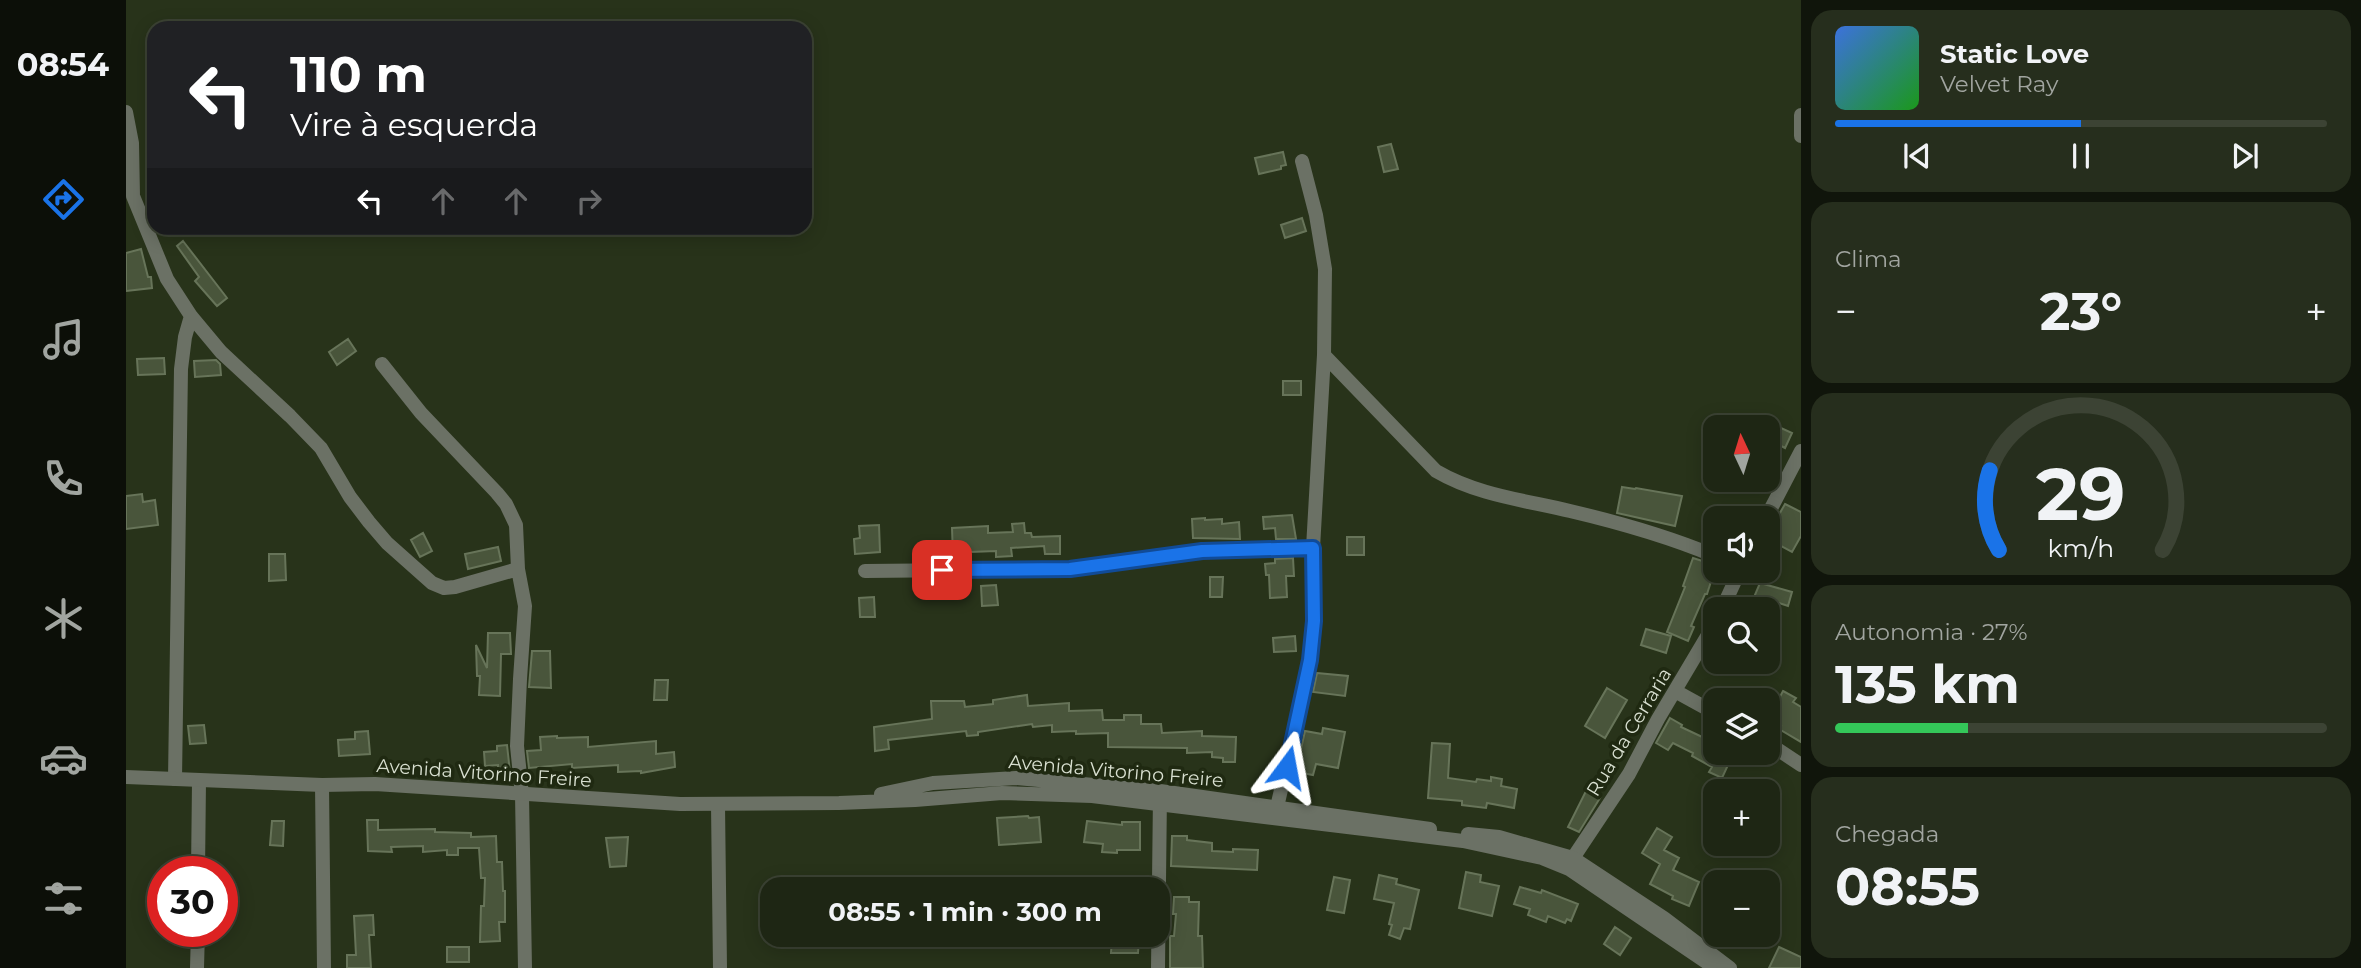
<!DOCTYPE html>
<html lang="pt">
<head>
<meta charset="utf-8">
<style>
  body { margin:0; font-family:Montserrat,sans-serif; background:#262e1d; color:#f1f3f6; height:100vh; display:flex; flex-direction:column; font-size:26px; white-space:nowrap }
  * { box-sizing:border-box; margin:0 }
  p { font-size:23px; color:#a1a5a0 }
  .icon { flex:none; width:38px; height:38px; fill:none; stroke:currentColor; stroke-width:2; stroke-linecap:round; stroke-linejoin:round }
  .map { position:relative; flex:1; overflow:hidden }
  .drawer { display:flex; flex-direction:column; gap:10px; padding:10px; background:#10150b; width:560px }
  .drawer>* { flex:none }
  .banner { position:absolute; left:21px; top:21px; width:665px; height:214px; border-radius:21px; box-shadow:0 4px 18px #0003,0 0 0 2px #3c4334; background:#202124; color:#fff; overflow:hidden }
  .needle { width:46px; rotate:356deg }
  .buttons { position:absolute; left:1577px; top:415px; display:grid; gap:14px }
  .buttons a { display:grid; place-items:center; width:77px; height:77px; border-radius:14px; background:#1e2614; box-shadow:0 4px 18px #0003,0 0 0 2px #3c4334; font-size:35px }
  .speed { position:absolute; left:21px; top:856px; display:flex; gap:14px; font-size:35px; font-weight:700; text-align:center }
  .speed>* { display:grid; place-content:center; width:91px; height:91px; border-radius:50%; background:#1e2614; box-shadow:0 4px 18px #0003,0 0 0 2px #3c4334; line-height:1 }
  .speed .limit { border:10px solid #d22; background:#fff; color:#111 }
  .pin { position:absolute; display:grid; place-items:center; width:60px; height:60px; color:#fff; margin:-30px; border-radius:14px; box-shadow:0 4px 10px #0006 }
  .me { position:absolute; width:77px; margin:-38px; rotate:13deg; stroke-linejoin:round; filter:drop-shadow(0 0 5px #0008) }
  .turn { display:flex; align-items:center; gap:24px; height:147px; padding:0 28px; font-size:32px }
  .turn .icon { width:91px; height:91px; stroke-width:2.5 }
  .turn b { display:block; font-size:49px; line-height:60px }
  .lanes { display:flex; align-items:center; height:66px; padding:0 28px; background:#0003; justify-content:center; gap:35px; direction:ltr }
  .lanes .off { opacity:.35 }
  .big { font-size:52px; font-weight:700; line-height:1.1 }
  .drawer .tile { flex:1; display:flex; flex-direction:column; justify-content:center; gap:10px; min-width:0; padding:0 24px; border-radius:21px; background:#262e1d }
  .drawer .dial { align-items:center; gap:0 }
  .dial svg { height:182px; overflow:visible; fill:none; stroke:#3c4334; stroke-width:7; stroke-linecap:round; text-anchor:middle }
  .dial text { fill:#f1f3f6; stroke:none }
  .song { display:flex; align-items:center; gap:21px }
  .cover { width:84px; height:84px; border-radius:10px; background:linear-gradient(135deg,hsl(220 70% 55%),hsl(120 70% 35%)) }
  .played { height:7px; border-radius:4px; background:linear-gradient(90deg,#1a73e8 50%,#3c4334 50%) }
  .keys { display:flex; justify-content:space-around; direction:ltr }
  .heat { display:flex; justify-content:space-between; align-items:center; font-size:38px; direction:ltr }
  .charge { height:10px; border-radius:5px; background:linear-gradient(90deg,#34c759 27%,#3c4334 0) }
  .trip { position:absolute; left:634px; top:877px; width:410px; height:70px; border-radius:21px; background:#1e2614; box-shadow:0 4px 18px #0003,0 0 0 2px #3c4334; font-weight:700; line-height:70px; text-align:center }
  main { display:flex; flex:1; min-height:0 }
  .dock { display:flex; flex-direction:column; width:126px; justify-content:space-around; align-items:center; background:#0c0f08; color:#a1a5a0 }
  .dock .icon { width:49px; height:49px }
  .dock .on { color:#1a73e8 }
  .dock b { font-size:32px; color:#f1f3f6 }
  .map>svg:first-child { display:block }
</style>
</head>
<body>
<main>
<nav class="dock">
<b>08:54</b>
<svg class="icon on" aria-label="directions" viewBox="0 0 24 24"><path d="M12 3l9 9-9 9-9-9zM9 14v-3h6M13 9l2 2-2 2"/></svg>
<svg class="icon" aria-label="music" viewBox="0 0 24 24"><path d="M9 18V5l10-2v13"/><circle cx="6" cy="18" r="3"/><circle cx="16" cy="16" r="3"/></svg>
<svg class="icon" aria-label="phone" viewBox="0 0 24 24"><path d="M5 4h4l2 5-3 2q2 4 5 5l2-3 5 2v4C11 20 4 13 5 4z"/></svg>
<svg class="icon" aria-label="climate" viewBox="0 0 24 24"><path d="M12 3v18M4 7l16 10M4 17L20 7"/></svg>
<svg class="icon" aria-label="car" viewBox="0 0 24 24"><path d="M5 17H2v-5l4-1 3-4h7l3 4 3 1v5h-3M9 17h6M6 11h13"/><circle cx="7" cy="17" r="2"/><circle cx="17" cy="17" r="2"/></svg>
<svg class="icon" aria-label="filters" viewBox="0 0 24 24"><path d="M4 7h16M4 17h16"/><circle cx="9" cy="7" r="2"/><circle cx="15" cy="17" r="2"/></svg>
</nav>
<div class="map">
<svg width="1675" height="968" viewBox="0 0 1675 968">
  <rect width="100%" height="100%" fill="#28331a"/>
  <path fill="#49553b" stroke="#677459" stroke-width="2" d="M 1265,144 L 1272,169 L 1258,172 L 1252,147 Z
    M 1157,152 L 1160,165 L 1155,166 L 1155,169 L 1133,174 L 1129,158 Z
    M 1176,218 L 1180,231 L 1159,238 L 1155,225 Z
    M 57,241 L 101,298 L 91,306 L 69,281 L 73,277 L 51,246 Z
    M 15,249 L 22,277 L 25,277 L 26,288 L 0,291 L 0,253 Z
    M 222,339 L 230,351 L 211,365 L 203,352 Z
    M 38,358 L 39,374 L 12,375 L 11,359 Z
    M 90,360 L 94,364 L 95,375 L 69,377 L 68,361 Z
    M 1157,381 L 1175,381 L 1175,395 L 1157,395 Z
    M 1646,424 L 1666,433 L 1659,448 L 1642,439 Z
    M 1496,487 L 1509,489 L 1510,488 L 1556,496 L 1549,526 L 1491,513 Z
    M 16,494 L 17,502 L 29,500 L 32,525 L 0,529 L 0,496 Z
    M 1659,504 L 1675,512 L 1675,536 L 1666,552 L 1642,539 L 1642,534 Z
    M 1166,515 L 1170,539 L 1150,539 L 1149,528 L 1138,529 L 1137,517 Z
    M 1079,518 L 1079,520 L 1096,519 L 1096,524 L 1113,522 L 1114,539 L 1067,538 L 1066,519 Z
    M 898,523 L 899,533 L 905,533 L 906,537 L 934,536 L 934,554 L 919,554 L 918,546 L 885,548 L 886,556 L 870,557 L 870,551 L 844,552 L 844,556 L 827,557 L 826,528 L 862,526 L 862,533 L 887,532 L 886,524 Z
    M 753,525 L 754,552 L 729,554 L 728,539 L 734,538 L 733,526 Z
    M 297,533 L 306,551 L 294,557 L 285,540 Z
    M 1221,537 L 1238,537 L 1238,555 L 1221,555 Z
    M 372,547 L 375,561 L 342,569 L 339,554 Z
    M 143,554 L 159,554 L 160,580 L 143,581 Z
    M 1167,558 L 1168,576 L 1160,576 L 1161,597 L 1144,598 L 1143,575 L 1140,575 L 1139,564 L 1149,563 L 1149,559 Z
    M 1567,558 L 1589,565 L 1589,569 L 1581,594 L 1579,594 L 1565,626 L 1568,627 L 1562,641 L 1541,632 L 1559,587 L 1557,586 Z
    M 1084,577 L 1097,577 L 1096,597 L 1084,597 Z
    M 1634,583 L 1666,592 L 1662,606 L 1653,603 L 1644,631 L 1642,630 L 1642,609 L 1623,609 Z
    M 870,585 L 872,605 L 856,606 L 855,586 Z
    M 748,597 L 749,617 L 734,617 L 733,598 Z
    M 1520,629 L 1545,636 L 1540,653 L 1515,645 Z
    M 362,633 L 384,633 L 385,654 L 375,654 L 374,696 L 353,695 L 354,676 L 351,676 L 350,645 L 361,668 Z
    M 1169,636 L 1170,651 L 1148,652 L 1147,638 Z
    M 406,651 L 424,651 L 425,688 L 403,687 Z
    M 1191,673 L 1222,676 L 1219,696 L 1187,692 Z
    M 529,680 L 542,680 L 541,700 L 528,700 Z
    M 1481,688 L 1501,700 L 1479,738 L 1459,726 Z
    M 1657,691 L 1670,698 L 1667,702 L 1675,707 L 1675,742 L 1653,729 L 1655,726 L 1642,719 Z
    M 901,695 L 902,706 L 943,703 L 943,711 L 976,710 L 977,720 L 998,720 L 998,715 L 1015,715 L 1015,724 L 1035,724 L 1036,733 L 1076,731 L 1076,736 L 1110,737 L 1109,762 L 1097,762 L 1097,758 L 1086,757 L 1086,752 L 1061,753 L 1061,748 L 982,747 L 982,733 L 950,734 L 950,731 L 926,732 L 926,725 L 907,727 L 906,724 L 852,732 L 852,735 L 841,736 L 840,731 L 762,740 L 763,749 L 749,751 L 748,727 L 806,719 L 805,701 L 838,701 L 839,707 L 867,704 L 867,700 Z
    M 1544,718 L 1556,725 L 1555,727 L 1589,743 L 1589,752 L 1608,752 L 1596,778 L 1583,772 L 1586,767 L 1566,756 L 1567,753 L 1547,743 L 1542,750 L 1530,743 Z
    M 78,725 L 80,743 L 64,744 L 62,726 Z
    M 1197,728 L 1219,732 L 1212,768 L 1190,764 L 1187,775 L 1170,772 L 1179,731 L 1196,734 Z
    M 242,731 L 244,754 L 213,756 L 212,740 L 229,739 L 229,732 Z
    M 431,736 L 431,738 L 462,737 L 462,747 L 530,741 L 530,754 L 548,752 L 549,767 L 515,773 L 515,771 L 492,772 L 492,765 L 446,768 L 446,764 L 403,768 L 401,751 L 415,750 L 414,737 Z
    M 1306,743 L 1324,744 L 1322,778 L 1350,782 L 1351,779 L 1365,781 L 1365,777 L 1376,779 L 1375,786 L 1391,789 L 1388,808 L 1361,803 L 1360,808 L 1336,805 L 1336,801 L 1302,798 Z
    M 381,745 L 384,772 L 372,773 L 372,765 L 359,766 L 358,752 L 371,751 L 371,746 Z
    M 1460,791 L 1474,798 L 1453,832 L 1442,827 Z
    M 902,816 L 903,818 L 913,817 L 915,842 L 873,845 L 871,818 Z
    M 241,820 L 252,820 L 252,830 L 309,829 L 309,832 L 345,833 L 345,837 L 370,836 L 371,862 L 376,862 L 377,891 L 379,891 L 379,922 L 373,922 L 374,941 L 354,942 L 355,906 L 358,906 L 359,878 L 355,878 L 353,848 L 332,848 L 332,855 L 321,855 L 321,850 L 297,852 L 297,846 L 265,847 L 266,852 L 242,851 Z
    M 146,821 L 158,821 L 157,846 L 144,845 Z
    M 961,821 L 996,825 L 996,822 L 1014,822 L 1014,850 L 991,850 L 991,853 L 976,852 L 977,844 L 958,842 Z
    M 1531,828 L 1546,837 L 1538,850 L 1553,858 L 1547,870 L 1573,882 L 1563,906 L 1546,899 L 1547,896 L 1524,884 L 1534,864 L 1516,853 Z
    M 1046,836 L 1061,836 L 1061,840 L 1086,843 L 1086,851 L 1107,852 L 1107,849 L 1132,850 L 1131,870 L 1045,866 Z
    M 502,837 L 500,866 L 484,867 L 480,838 Z
    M 1340,872 L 1355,875 L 1354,882 L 1373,886 L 1366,916 L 1333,908 Z
    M 1253,875 L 1271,879 L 1270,884 L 1293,890 L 1284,929 L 1278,928 L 1274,939 L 1263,935 L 1266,925 L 1263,924 L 1268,903 L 1248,899 Z
    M 1208,877 L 1224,880 L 1218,913 L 1201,910 Z
    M 1394,887 L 1415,893 L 1416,890 L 1452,904 L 1445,921 L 1441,919 L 1439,923 L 1422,916 L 1420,922 L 1402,915 L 1404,909 L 1388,904 Z
    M 1048,897 L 1063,897 L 1063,902 L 1073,902 L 1072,936 L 1076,936 L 1077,968 L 1044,968 L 1044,936 L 1048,936 L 1050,914 L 1047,914 Z
    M 247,915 L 248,935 L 243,935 L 245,968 L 221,968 L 221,955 L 230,955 L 228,916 Z
    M 1489,927 L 1505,938 L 1494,955 L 1478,944 Z
    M 986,938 L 1013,938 L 1012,953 L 985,953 Z
    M 321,947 L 343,947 L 343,962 L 321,962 Z
    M 1653,947 L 1675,957 L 1675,968 L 1643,968 Z"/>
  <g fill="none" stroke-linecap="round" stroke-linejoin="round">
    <path stroke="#6b7165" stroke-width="14" d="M 0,112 L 6,143 L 7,196 L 41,279 L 65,316 L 95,352 L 164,416 L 195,448 L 224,497 L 243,522 L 261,543 L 306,583 L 318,588 L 329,587 L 392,569
      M 1675,115 L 1675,136
      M 1198,355 L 1310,471 C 1351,495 1398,500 1444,511 C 1495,523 1541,536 1589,556
      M 256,364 L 295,413 L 371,493 L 380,504 L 390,525 L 392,569 L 399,606 L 394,679 L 391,746 L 396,795 L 399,968
      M 1640,518 L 1675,451
      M 739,571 L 944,569 L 1076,551 L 1187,548
      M 1596,609 L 1614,570
      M 1549,691 L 1589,713
      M 1642,743 L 1675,765
      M 49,779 L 55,369 L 59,337 L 65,316
      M 196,785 L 198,968
      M 592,805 L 594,968
      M 1151,807 L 1176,700 L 1184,660 L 1188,621 L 1187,548 L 1198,355 L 1199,269 L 1190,215 L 1176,161
      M 1447,858 L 1503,774 L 1532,719 L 1589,623
      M 72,872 L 73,781
      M 71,968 L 72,931
      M 1032,968 L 1034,794"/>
    <path stroke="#6b7165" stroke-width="14" d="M 0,777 L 196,785 L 249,784 L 554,804 L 713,803 L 789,800 L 876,793 L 966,796 L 1337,841 L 1416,858 L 1443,869 L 1589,968
      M 755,794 L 807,783 L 890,778 L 1034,791 L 1304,829
      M 1342,834 L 1373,837 L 1447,858 L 1538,918 L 1604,968"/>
  </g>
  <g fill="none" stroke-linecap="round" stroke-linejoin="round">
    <defs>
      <path id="route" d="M 816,570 L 944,569 L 1076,551 L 1187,548 L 1188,621 L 1184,660 L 1161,767"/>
    </defs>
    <use href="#route" stroke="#114b97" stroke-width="18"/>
    <use href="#route" stroke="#1a73e8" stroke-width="12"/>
  </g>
  <g text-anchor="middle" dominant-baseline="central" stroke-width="7" stroke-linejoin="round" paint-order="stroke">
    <g font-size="19" fill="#d8dfd0" stroke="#1f2911">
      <text transform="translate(1503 732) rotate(-59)">Rua da Cerraria</text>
      <text transform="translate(990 771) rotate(5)">Avenida Vitorino Freire</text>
      <text transform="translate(358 773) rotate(4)">Avenida Vitorino Freire</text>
    </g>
  </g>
</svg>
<div class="buttons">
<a><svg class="needle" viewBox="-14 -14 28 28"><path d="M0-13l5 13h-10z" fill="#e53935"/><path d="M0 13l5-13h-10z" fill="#a1a5a0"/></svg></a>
<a><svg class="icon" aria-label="sound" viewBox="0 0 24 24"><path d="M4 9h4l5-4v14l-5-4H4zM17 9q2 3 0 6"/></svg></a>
<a><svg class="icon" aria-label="search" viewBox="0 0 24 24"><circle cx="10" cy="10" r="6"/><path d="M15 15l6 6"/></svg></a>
<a><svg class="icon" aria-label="layers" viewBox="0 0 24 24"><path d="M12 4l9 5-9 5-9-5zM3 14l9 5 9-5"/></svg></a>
<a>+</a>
<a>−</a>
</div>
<div class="speed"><div class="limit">30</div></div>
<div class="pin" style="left:816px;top:570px;background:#d93025"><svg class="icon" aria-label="arrive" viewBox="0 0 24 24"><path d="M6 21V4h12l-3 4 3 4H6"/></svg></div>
<svg class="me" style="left:1161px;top:767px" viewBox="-20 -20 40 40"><path d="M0-17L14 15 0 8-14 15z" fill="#1a73e8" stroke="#fff" stroke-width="4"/></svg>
<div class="trip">08:55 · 1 min · 300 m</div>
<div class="banner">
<div class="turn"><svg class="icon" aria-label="left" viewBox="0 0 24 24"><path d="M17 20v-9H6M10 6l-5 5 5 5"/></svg><div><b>110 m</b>Vire à esquerda</div></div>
<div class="lanes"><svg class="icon" aria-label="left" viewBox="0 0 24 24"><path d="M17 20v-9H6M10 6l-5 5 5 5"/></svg><svg class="icon off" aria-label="ahead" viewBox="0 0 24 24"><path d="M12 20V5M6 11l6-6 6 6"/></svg><svg class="icon off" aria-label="ahead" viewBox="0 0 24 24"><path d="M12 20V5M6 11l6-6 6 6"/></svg><svg class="icon off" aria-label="right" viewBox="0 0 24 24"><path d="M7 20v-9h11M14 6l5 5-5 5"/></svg></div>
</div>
</div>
<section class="drawer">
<div class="tile">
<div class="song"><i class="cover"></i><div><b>Static Love</b><p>Velvet Ray</p></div></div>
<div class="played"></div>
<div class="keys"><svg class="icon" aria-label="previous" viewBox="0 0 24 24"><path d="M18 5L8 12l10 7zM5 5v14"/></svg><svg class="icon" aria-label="pause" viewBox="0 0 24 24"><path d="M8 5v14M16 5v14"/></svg><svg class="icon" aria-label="next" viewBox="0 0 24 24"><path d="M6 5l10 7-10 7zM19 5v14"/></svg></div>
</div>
<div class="tile"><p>Clima</p>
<div class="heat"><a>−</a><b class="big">23°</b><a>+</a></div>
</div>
<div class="tile dial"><svg viewBox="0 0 100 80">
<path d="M14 69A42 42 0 1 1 86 69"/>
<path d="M14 69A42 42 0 0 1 10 34" stroke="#1a73e8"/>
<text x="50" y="56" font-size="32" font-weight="700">29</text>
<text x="50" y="72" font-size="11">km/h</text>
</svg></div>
<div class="tile"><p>Autonomia · 27%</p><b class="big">135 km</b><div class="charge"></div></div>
<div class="tile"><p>Chegada</p><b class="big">08:55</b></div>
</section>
</main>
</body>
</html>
